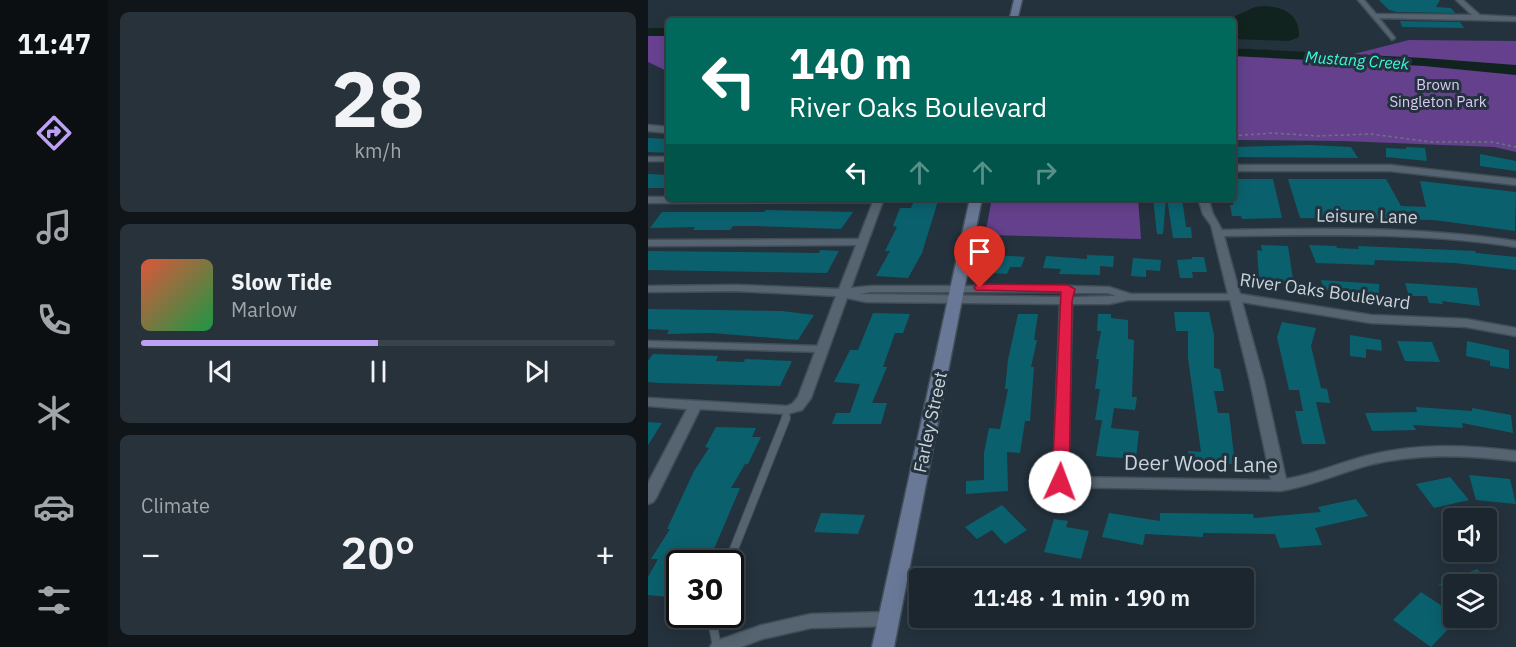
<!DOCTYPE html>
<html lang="en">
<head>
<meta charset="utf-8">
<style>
  body { margin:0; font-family:"IBM Plex Sans",sans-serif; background:#28323a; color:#f1f3f6; height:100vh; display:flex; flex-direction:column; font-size:22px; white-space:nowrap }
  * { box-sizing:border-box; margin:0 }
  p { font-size:20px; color:#a0a5aa }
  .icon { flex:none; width:33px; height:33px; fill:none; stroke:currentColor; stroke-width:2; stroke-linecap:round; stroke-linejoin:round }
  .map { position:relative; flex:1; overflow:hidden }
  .drawer { display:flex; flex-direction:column; gap:12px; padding:12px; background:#0f1519; width:540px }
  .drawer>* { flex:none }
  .hud { position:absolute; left:18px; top:18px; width:570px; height:183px; border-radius:6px; box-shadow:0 3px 15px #0003,0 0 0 2px #39434a; background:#00695c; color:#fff; overflow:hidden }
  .buttons { position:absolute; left:795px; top:508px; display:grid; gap:12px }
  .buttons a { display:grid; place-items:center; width:54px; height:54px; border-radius:6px; background:#1b262e; box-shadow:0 3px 15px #0003,0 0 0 2px #39434a; font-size:30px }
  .speed { position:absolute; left:18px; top:550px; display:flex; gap:12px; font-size:30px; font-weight:700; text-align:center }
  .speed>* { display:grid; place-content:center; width:78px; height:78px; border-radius:50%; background:#1b262e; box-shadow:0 3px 15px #0003,0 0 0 2px #39434a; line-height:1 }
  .speed .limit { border:3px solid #111; border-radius:9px; background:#fff; color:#111 }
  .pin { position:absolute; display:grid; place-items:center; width:51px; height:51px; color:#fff; margin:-62px -26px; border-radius:50% 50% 50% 0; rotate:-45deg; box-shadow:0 0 6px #0007 }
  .pin .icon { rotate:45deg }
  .me { position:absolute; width:66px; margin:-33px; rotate:2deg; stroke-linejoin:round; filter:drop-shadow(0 0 4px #0008) }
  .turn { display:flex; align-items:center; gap:21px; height:126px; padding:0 24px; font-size:27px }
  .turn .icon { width:78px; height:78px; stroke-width:2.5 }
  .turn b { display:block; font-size:42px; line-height:51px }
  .lanes { display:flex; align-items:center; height:57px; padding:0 24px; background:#0003; justify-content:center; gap:30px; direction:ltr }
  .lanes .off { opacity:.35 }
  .big { font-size:45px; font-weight:600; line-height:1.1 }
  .drawer .widget { flex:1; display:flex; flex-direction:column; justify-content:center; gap:9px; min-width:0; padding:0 21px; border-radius:9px; background:#28323a }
  .drawer .dial { align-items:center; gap:0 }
  .dial b { font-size:78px; line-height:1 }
  .song { display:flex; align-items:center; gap:18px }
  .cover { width:72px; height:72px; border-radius:9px; background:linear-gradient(135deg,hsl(10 70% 55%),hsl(140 70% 35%)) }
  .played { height:6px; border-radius:3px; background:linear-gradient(90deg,#bca0f2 50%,#39434a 50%) }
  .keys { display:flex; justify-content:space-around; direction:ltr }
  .heat { display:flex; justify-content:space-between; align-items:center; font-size:33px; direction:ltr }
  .trip { position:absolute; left:261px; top:568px; width:345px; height:60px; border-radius:6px; background:#1b262e; box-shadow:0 3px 15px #0003,0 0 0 2px #39434a; font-weight:600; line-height:60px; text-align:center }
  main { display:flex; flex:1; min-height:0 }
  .tab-bar { display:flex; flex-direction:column; width:108px; justify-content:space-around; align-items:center; background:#0b0f12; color:#a0a5aa }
  .tab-bar .icon { width:42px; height:42px }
  .tab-bar .current { color:#bca0f2 }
  .tab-bar b { font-size:27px; color:#f1f3f6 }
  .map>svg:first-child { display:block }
</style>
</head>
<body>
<main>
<nav class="tab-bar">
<b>11:47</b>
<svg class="icon current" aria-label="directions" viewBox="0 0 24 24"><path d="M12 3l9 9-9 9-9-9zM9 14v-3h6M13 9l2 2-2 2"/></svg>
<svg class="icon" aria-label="music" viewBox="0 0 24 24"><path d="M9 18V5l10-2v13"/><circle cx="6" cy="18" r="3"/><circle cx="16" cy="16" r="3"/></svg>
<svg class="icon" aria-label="phone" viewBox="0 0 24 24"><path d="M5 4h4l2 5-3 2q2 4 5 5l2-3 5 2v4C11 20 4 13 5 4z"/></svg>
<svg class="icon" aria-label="climate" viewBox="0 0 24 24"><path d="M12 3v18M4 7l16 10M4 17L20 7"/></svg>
<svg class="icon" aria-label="car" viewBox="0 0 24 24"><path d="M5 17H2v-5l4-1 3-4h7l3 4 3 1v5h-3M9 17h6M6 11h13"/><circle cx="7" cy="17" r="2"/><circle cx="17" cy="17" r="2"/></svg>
<svg class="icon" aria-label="filters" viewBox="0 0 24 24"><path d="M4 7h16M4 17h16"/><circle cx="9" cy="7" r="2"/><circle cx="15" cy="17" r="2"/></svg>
</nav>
<section class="drawer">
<div class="widget dial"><b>28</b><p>km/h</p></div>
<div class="widget">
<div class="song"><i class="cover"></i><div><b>Slow Tide</b><p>Marlow</p></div></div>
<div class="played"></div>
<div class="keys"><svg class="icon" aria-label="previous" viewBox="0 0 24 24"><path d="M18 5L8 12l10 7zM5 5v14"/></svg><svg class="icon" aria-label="pause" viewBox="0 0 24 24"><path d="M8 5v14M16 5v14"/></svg><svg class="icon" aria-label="next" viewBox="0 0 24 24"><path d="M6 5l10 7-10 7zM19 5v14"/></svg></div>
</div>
<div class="widget"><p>Climate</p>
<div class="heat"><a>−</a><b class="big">20°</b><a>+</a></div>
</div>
</section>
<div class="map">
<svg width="868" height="647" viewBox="0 0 868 647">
  <rect width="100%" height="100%" fill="#24323d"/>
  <path fill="#65418d" d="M 761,40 L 868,41 L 868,152 L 846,147 L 695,141 L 585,140 L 585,48 L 698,56 Z
    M 344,198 L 490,198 L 493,239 L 337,235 Z"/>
  <path fill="#684290" d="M 21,28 L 21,72 L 0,62 L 0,29 Z"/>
  <path fill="#11231e" d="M 617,6 C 637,7 652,15 651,37 L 641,41 L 585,39 L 585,35 L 591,35 L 586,25 L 587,16 L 607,7 Z"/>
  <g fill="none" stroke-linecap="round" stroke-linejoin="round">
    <path fill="#11231e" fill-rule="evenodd" d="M 0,28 L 21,28 L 21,36 L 0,36 Z
      M 585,48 L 776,58 L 868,65 L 868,75 L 776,66 L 585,56 Z"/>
  </g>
  <path fill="#0a616d" d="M 731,0 L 792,0 L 788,7 L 803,8 L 807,13 L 749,12 L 741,10 Z
    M 752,21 L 812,22 L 816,28 L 754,27 Z
    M 0,138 L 21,139 L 21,153 L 0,152 Z
    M 661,145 L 703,147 L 710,158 L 585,157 L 585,147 Z
    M 758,147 L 777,148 L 779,161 L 738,157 L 738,148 L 758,149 Z
    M 832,154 L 868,161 L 868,171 L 832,166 Z
    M 0,174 L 21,175 L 21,188 L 0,188 Z
    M 585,179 L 625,179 L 634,218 L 594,219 L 593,216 L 584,216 L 582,205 L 585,205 Z
    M 640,179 L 738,179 L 753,206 L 778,207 L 772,181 L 868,192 L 867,231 L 786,220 L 652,218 Z
    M 505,198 L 518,198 L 515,234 L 509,234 Z
    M 519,198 L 534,198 L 538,227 L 543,227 L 544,238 L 525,238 Z
    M 266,201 L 290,201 L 274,253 L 260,278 L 228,276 L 242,251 L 237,251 L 249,227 L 245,226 L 252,208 L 263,208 Z
    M 118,210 L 205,212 L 193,229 L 108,226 L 85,226 L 82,230 L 45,230 L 47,227 L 2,228 L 14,212 L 116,212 Z
    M 613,245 L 640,246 L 646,286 L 617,284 L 617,277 L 611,277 L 609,250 L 614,251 Z
    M 661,245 L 688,246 L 689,248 L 711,249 L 710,246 L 827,251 L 828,253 L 868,257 L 868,270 L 807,263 L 727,260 L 726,265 L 668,263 Z
    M 172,250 L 191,251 L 179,273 L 0,270 L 0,251 L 171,253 Z
    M 350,255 L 377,257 L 373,267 L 362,267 L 359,274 L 343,273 Z
    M 439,255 L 466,256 L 465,267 L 452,266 L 452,275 L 411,274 L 413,269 L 395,268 L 398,256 L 439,259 Z
    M 544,257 L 556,257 L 559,272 L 544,272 L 545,278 L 532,278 L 529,260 L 544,259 Z
    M 485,258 L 513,260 L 512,271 L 498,270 L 498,277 L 483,276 Z
    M 673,280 L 731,284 L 731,301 L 719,300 L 718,297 L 695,297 L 693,291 L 676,290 Z
    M 757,283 L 829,288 L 832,306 L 794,301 L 795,304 L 781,303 L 779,296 L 761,296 Z
    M 0,309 L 134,311 L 166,315 L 150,340 L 64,333 L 19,334 L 21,330 L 0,329 Z
    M 526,312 L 561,312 L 566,335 L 566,368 L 572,369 L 576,391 L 566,391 L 570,413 L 581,413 L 587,464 L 541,463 L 540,451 L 553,452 L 540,358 L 540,331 L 528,331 Z
    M 225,313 L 262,314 L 255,333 L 247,333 L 235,367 L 239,367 L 224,403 L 239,403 L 233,424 L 184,424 L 188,413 L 202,413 L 212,384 L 186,382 L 202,350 L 210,350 Z
    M 370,314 L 390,314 L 386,340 L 389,340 L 383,367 L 386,367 L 382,421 L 377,421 L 372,453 L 359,452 L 360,491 L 318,494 L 318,481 L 336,480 L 336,453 L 341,428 L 352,429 L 360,389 L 357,389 L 360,360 Z
    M 450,314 L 463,314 L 463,318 L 480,320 L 480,339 L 486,340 L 484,397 L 489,397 L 487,410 L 466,408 L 463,428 L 491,431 L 488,459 L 448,456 L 454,420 L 447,420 L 452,389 L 447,389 L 451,359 L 448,359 L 453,331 L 449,331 Z
    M 634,322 L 668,328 L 663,346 L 673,388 L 679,389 L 682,403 L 668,402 L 678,444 L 654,444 L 647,411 L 655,411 L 651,390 L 641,390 L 629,337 Z
    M 702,335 L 733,340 L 734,351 L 718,349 L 718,358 L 702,356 Z
    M 749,341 L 784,342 L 792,362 L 757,361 Z
    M 819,341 L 861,350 L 861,369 L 842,366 L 842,361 L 818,356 Z
    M 5,354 L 70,356 L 68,361 L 96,362 L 97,359 L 144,361 L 132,386 L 11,383 L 0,382 L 0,361 Z
    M 768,407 L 824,411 L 824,408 L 863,415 L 865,433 L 814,423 L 815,428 L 765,425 L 768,430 L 724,431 L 717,413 L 769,412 Z
    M 0,422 L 14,423 L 0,445 Z
    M 68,427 L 108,428 L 104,437 L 113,437 L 100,464 L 97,464 L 83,488 L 92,488 L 60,563 L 32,561 L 32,598 L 0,595 L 0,577 L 10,559 L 3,559 L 22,529 L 19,529 L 46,471 L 61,448 L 57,447 Z
    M 821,475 L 862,479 L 868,504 L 828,500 Z
    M 802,477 L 821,500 L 786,508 L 768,484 Z
    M 708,499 L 720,516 L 667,528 L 674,545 L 632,548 L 627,534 L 555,533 L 555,537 L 497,534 L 495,545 L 454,537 L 461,513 L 512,521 L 512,513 L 605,514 L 606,518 L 673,512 L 670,507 Z
    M 354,505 L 379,530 L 357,544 L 344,530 L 329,539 L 317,527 Z
    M 173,513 L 217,515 L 210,534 L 166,532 Z
    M 406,519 L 420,521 L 418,527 L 441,531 L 433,559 L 396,552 Z
    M 829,569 L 845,585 L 790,585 Z
    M 773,592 L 806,614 L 806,623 L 783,647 L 745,620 Z"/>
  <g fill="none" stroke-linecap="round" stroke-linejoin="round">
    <defs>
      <path id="lane-far2" d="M 0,159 L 21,159
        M 115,242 L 213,242"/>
      <path id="lane-far1" d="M 0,243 L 213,242
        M 0,344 L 173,349
        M 137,419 L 139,410"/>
      <path id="lane" d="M 80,564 L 138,418
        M 63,615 L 69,647"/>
      <path id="street" d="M 710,0 L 716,0 L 728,14 L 824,15 L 808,0 L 815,0 L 832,15 L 868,17 L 868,21 L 731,18 L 747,38 L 744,40 Z
        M 0,125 L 21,127 L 21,133 L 0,131 Z
        M 585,165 L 742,165 L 868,179 L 868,185 L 742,171 L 585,171 Z
        M 0,197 L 236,198 L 203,288 L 223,286 L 420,286 L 461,287 L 483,294 L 580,294 L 563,225 L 555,214 L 550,198 L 560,198 L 565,214 L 574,230 C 673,228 770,226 868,241 L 868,247 C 771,232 674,235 576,236 L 592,294 L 723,315 L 818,319 L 868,328 L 868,336 L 818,327 L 723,323 L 594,302 L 616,381 L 638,479 C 667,474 693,462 722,455 C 770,443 819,445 868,451 L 868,461 C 819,455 769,453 721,465 C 691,473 663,486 632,491 L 412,487 L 407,486 L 405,482 L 412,304 L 218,302 L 199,298 L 163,398 L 154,410 L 139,414 L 52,409 L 8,498 L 5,502 L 0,504 L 0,483 L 39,409 L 0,406 L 0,398 L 139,406 L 144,404 L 150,397 L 188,296 L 88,291 L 0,292 L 0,286 L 88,285 L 191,289 L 225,202 L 0,203 ZM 223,292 L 414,292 L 413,297 L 211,294 ZM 425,293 L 460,293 L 468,296 L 424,297 ZM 480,300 L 582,300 L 602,381 L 623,480 L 420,477 L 424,304 L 461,304 Z
        M 241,612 L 247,614 L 250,619 L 247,624 L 241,626 L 163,628 L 114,639 L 93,647 L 62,647 L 65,642 L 114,625 L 163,614 Z"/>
      <path id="secondary" d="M 366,0 L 374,0 L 369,21 L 361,21 Z
        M 322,198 L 334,198 L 246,647 L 224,647 Z"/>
    </defs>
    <use href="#lane-far2" stroke="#424e57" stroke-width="7"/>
    <use href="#lane-far1" stroke="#424e57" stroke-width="9"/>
    <use href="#lane" stroke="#424e57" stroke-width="10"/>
    <use href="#street" stroke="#424e57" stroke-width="3"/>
    <use href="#secondary" stroke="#424e57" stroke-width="3"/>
    <path stroke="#6a767f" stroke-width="1.5" stroke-dasharray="3 3" stroke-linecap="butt" d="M 585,136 L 624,133 L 670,136 L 723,134 L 783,142 L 844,142 L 868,147"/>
    <use href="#lane-far2" stroke="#556470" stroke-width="4.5"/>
    <use href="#lane-far1" stroke="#556470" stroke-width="6"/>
    <use href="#lane" stroke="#556470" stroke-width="8"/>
    <use href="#street" fill="#556470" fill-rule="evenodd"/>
    <use href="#secondary" fill="#687896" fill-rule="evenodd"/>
  </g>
  <path fill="#e11d48" stroke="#92132f" stroke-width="1.5" d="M 332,284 L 420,285 L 427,289 L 424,301 L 421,482 L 418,487 L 406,487 L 404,482 L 413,292 L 328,290 L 326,288 L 328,285 Z"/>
  <g text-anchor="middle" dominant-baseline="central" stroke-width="6" stroke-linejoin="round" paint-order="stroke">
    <g font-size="15" fill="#dccaf5" stroke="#24323d">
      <text x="790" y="84">Brown<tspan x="790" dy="17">Singleton Park</tspan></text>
    </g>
    <g font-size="16" font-style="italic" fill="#35fbd8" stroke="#24323d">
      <text transform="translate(709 60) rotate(4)">Mustang Creek</text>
    </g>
    <g font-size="18" fill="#cbd3da" stroke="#24323d">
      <text transform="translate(719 216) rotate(1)">Leisure Lane</text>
      <text transform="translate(677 291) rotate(8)">River Oaks Boulevard</text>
      <text transform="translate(282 422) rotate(-78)">Farley Street</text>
    </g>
    <g font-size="21" fill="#cbd3da" stroke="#24323d">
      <text transform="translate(553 463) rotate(1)">Deer Wood Lane</text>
    </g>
  </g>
</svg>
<div class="buttons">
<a><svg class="icon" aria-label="sound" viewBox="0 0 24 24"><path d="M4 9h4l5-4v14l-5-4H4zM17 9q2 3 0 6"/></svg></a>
<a><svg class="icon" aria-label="layers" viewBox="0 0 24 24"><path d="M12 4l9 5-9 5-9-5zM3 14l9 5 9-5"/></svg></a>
</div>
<div class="speed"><div class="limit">30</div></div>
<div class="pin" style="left:332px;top:288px;background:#d93025"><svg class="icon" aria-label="arrive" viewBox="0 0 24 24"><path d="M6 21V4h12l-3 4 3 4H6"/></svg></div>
<svg class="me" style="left:412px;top:482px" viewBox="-20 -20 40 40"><circle r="19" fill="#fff"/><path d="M0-13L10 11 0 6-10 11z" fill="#e11d48"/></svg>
<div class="trip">11:48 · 1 min · 190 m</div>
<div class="hud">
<div class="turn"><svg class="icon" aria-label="left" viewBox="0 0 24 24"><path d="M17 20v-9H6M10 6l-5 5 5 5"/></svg><div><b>140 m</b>River Oaks Boulevard</div></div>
<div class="lanes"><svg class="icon" aria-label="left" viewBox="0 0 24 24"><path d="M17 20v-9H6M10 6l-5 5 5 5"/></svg><svg class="icon off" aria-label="ahead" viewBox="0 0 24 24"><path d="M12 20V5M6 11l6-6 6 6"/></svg><svg class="icon off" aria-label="ahead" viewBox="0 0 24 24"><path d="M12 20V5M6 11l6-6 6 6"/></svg><svg class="icon off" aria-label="right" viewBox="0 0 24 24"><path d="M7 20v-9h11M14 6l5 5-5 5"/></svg></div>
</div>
</div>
</main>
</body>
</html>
